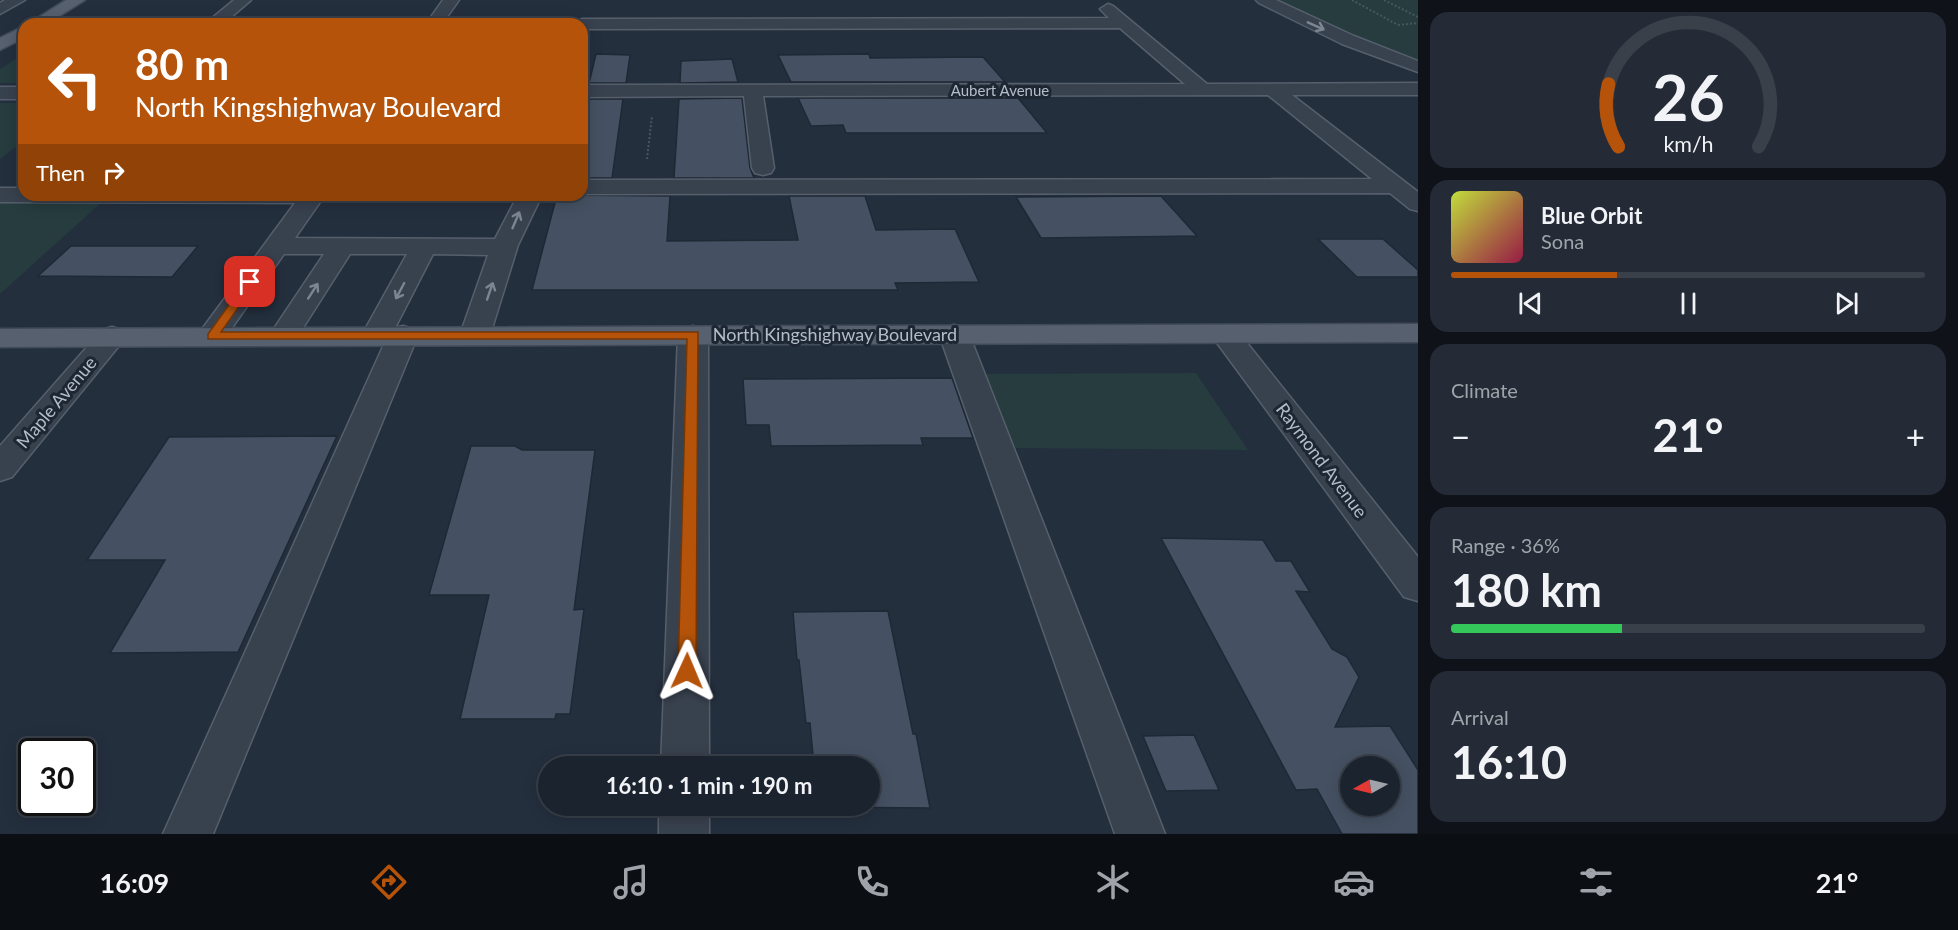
<!DOCTYPE html>
<html lang="en">
<head>
<meta charset="utf-8">
<style>
  body { margin:0; font-family:Lato,sans-serif; background:#242b36; color:#f1f3f6; height:100vh; display:flex; flex-direction:column; font-size:22px; white-space:nowrap }
  * { box-sizing:border-box; margin:0 }
  p { font-size:20px; color:#a0a4aa }
  .icon { flex:none; width:33px; height:33px; fill:none; stroke:currentColor; stroke-width:2; stroke-linecap:round; stroke-linejoin:round }
  .map { position:relative; flex:1; overflow:hidden }
  .panel { display:flex; flex-direction:column; gap:12px; padding:12px; background:#0f1319; width:540px }
  .panel>* { flex:none }
  .top-card { position:absolute; left:18px; top:18px; width:570px; height:183px; border-radius:18px; box-shadow:0 3px 15px #0003,0 0 0 2px #39404a; background:#b45309; color:#fff; overflow:hidden }
  .needle { width:39px; rotate:262deg }
  .controls { position:absolute; left:1340px; top:756px; display:grid; gap:12px }
  .controls a { display:grid; place-items:center; width:60px; height:60px; border-radius:50%; background:#1b232e; box-shadow:0 3px 15px #0003,0 0 0 2px #39404a; font-size:30px }
  .speed { position:absolute; left:18px; top:738px; display:flex; gap:12px; font-size:30px; font-weight:700; text-align:center }
  .speed>* { display:grid; place-content:center; width:78px; height:78px; border-radius:50%; background:#1b232e; box-shadow:0 3px 15px #0003,0 0 0 2px #39404a; line-height:1 }
  .speed .limit { border:3px solid #111; border-radius:9px; background:#fff; color:#111 }
  .pin { position:absolute; display:grid; place-items:center; width:51px; height:51px; color:#fff; margin:-26px; border-radius:12px; box-shadow:0 3px 9px #0006 }
  .me { position:absolute; width:66px; margin:-33px; rotate:1deg; stroke-linejoin:round; filter:drop-shadow(0 0 4px #0008) }
  .turn { display:flex; align-items:center; gap:21px; height:126px; padding:0 18px; font-size:27px }
  .turn .icon { width:78px; height:78px; stroke-width:2.5 }
  .turn b { display:block; font-size:42px; line-height:51px }
  .then { display:flex; align-items:center; height:57px; padding:0 18px; background:#0003; gap:12px; font-size:22px }
  .big { font-size:45px; font-weight:700; line-height:1.1 }
  .panel .tile { flex:1; display:flex; flex-direction:column; justify-content:center; gap:9px; min-width:0; padding:0 21px; border-radius:18px; background:#242b36 }
  .panel .dial { align-items:center; gap:0 }
  .dial svg { height:156px; overflow:visible; fill:none; stroke:#39404a; stroke-width:7; stroke-linecap:round; text-anchor:middle }
  .dial text { fill:#f1f3f6; stroke:none }
  .song { display:flex; align-items:center; gap:18px }
  .cover { width:72px; height:72px; border-radius:9px; background:linear-gradient(135deg,hsl(70 70% 55%),hsl(340 70% 35%)) }
  .played { height:6px; border-radius:3px; background:linear-gradient(90deg,#b45309 35%,#39404a 35%) }
  .keys { display:flex; justify-content:space-around; direction:ltr }
  .heat { display:flex; justify-content:space-between; align-items:center; font-size:33px; direction:ltr }
  .charge { height:9px; border-radius:4px; background:linear-gradient(90deg,#34c759 36%,#39404a 0) }
  .trip { position:absolute; left:538px; top:756px; width:342px; height:60px; border-radius:30px; background:#1b232e; box-shadow:0 3px 15px #0003,0 0 0 2px #39404a; font-weight:700; line-height:60px; text-align:center }
  .dock { display:flex; height:96px; justify-content:space-around; align-items:center; background:#0b0e12; color:#a0a4aa }
  .dock .icon { width:42px; height:42px }
  .dock .on { color:#b45309 }
  .dock b { font-size:27px; color:#f1f3f6 }
  main { display:flex; flex:1; min-height:0 }
  .map>svg:first-child { display:block }
</style>
</head>
<body>
<main>
<div class="map">
<svg width="1418" height="834" viewBox="0 0 1418 834">
  <rect width="100%" height="100%" fill="#242f3e"/>
  <path fill="#263c3f" d="M 1275,0 L 1418,0 L 1418,62 L 1361,40 Z
    M 24,54 L 24,83 L 0,83 L 0,69 Z
    M 0,103 L 24,103 L 24,141 L 0,159 Z
    M 0,200 L 103,201 L 0,294 Z
    M 1196,373 L 1248,450 L 1005,448 L 978,374 Z"/>
  <path fill="#455162" stroke="#1f2835" stroke-width="1.5" fill-rule="evenodd" d="M 596,54 L 630,55 L 626,83 L 589,83 Z
    M 869,54 L 870,58 L 983,57 L 1005,82 L 791,82 L 778,55 Z
    M 732,59 L 738,82 L 680,83 L 681,61 Z
    M 742,98 L 750,168 L 754,178 L 674,178 L 679,99 Z
    M 798,98 L 1018,98 L 1047,133 L 846,133 L 843,125 L 811,126 Z
    M 585,99 L 623,99 L 612,178 L 582,178 L 582,113 Z
    M 557,195 L 670,196 L 667,241 L 798,240 L 789,196 L 865,196 L 876,230 L 955,229 L 979,282 L 895,283 L 898,290 L 532,290 Z
    M 1161,196 L 1197,236 L 1041,238 L 1016,197 Z
    M 1318,239 L 1383,239 L 1418,270 L 1418,277 L 1357,277 Z
    M 71,246 L 198,246 L 172,277 L 38,276 Z
    M 952,378 L 973,438 L 921,438 L 923,445 L 771,446 L 769,425 L 746,425 L 743,379 Z
    M 337,436 L 238,652 L 110,653 L 165,560 L 87,560 L 169,437 Z
    M 471,446 L 515,446 L 522,450 L 595,450 L 574,610 L 584,609 L 570,714 L 556,714 L 555,719 L 460,719 L 489,595 L 429,595 Z
    M 1161,538 L 1263,540 L 1276,561 L 1291,561 L 1310,592 L 1296,591 L 1332,649 L 1347,657 L 1359,677 L 1335,727 L 1390,726 L 1418,770 L 1418,834 L 1342,834 L 1317,789 L 1296,790 ZM 1350,766 L 1389,766 L 1389,806 L 1350,806 Z
    M 888,611 L 913,734 L 916,734 L 930,808 L 817,807 L 817,806 L 870,806 L 870,766 L 814,766 L 810,723 L 806,723 L 799,660 L 797,660 L 793,612 Z
    M 1194,735 L 1219,790 L 1166,791 L 1143,736 Z"/>
  <g fill="none" stroke-linecap="round" stroke-linejoin="round">
    <defs>
      <path id="minor" d="M 5,0 L 25,0 L 0,14 L 0,3 Z
        M 234,0 L 251,0 L 223,24 L 205,24 Z
        M 443,0 L 459,0 L 442,24 L 426,24 Z
        M 1256,0 L 1276,0 L 1354,36 L 1418,61 L 1418,72 L 1342,44 L 1259,3 Z
        M 1108,4 L 1113,6 L 1207,84 L 1418,83 L 1418,95 L 1292,95 L 1418,192 L 1418,211 L 1410,209 L 1390,193 L 582,194 L 582,180 L 1372,179 L 1268,95 L 763,96 L 774,168 L 771,173 L 763,175 L 755,173 L 752,168 L 744,96 L 582,97 L 582,85 L 1185,84 L 1120,28 L 582,29 L 582,24 L 574,24 L 582,19 L 1109,18 L 1100,9 Z
        M 0,87 L 24,87 L 24,99 L 0,99 Z
        M 0,188 L 24,188 L 24,195 L 325,195 L 295,238 L 495,239 L 518,195 L 542,195 L 518,245 L 490,335 L 485,341 L 475,344 L 465,341 L 460,335 L 488,255 L 433,254 L 395,328 L 403,326 L 413,329 L 418,335 L 213,834 L 163,834 L 385,342 L 377,344 L 367,341 L 362,335 L 407,254 L 350,254 L 294,342 L 284,345 L 274,342 L 269,336 L 324,254 L 284,254 L 222,342 L 212,345 L 202,342 L 197,336 L 295,203 L 0,202 Z
        M 954,325 L 964,328 L 969,334 L 1165,834 L 1115,834 L 939,334 L 944,328 Z
        M 1225,325 L 1235,328 L 1418,557 L 1418,601 L 1404,597 L 1215,340 L 1210,334 L 1215,328 Z
        M 693,326 L 703,329 L 708,335 L 709,766 L 661,766 L 678,335 L 683,329 Z
        M 112,327 L 122,330 L 127,336 L 122,342 L 12,477 L 0,481 L 0,446 L 102,330 Z
        M 659,806 L 709,806 L 709,834 L 659,834 Z"/>
      <path id="major" d="M 66,0 L 85,0 L 47,24 L 28,24 Z
        M 24,26 L 24,38 L 0,50 L 0,38 Z
        M 1418,324 L 1418,342 L 0,347 L 0,329 Z"/>
    </defs>
    <use href="#minor" stroke="#565f6c" stroke-width="3"/>
    <use href="#major" stroke="#414a57" stroke-width="3"/>
    <path stroke="#44595c" stroke-width="2" stroke-dasharray="2 2" stroke-linecap="butt" d="M 1352,0 L 1398,25
      M 1384,0 L 1418,17
      M 1398,25 L 1418,23
      M 647,159 L 652,116"/>
    <use href="#minor" fill="#38414e" fill-rule="evenodd"/>
    <use href="#major" fill="#56606e" fill-rule="evenodd"/>
  </g>
  <defs><path id="oneway-shaft" d="M-6 0H5M1.5-3L5.5 0L1.5 3" fill="none" stroke-width="1.6" stroke-linecap="round" stroke-linejoin="round" transform="scale(1.5)"/></defs>
  <g stroke="#7c8592">
    <use href="#oneway-shaft" transform="translate(1316 26) rotate(24)"/>
    <use href="#oneway-shaft" transform="translate(516 220) rotate(-67)"/>
    <use href="#oneway-shaft" transform="translate(313 291) rotate(-57)"/>
    <use href="#oneway-shaft" transform="translate(400 291) rotate(118)"/>
    <use href="#oneway-shaft" transform="translate(490 291) rotate(-71)"/>
  </g>
  <path fill="#b45309" stroke="#753606" stroke-width="1.5" d="M 250,279 L 256,282 L 221,332 L 698,332 L 696,671 L 693,676 L 687,678 L 681,676 L 678,671 L 687,339 L 208,339 L 208,334 L 247,280 Z"/>
  <g text-anchor="middle" dominant-baseline="central" stroke-width="6" stroke-linejoin="round" paint-order="stroke">
    <g font-size="15" fill="#b4bcc9" stroke="#1d2633">
      <text x="1000" y="90">Aubert Avenue</text>
    </g>
    <g font-size="18" fill="#b4bcc9" stroke="#1d2633">
      <text x="835" y="334">North Kingshighway Boulevard</text>
      <text transform="translate(56 402) rotate(-50)">Maple Avenue</text>
      <text transform="translate(1322 460) rotate(53)">Raymond Avenue</text>
    </g>
  </g>
</svg>
<div class="controls">
<a><svg class="needle" viewBox="-14 -14 28 28"><path d="M0-13l5 13h-10z" fill="#e53935"/><path d="M0 13l5-13h-10z" fill="#a0a4aa"/></svg></a>
</div>
<div class="speed"><div class="limit">30</div></div>
<div class="pin" style="left:250px;top:282px;background:#d93025"><svg class="icon" aria-label="arrive" viewBox="0 0 24 24"><path d="M6 21V4h12l-3 4 3 4H6"/></svg></div>
<svg class="me" style="left:687px;top:671px" viewBox="-20 -20 40 40"><path d="M0-17L14 15 0 8-14 15z" fill="#b45309" stroke="#fff" stroke-width="4"/></svg>
<div class="trip">16:10 · 1 min · 190 m</div>
<div class="top-card">
<div class="turn"><svg class="icon" aria-label="left" viewBox="0 0 24 24"><path d="M17 20v-9H6M10 6l-5 5 5 5"/></svg><div><b>80 m</b>North Kingshighway Boulevard</div></div>
<div class="then">Then<svg class="icon" aria-label="right" viewBox="0 0 24 24"><path d="M7 20v-9h11M14 6l5 5-5 5"/></svg></div>
</div>
</div>
<section class="panel">
<div class="tile dial"><svg viewBox="0 0 100 80">
<path d="M14 69A42 42 0 1 1 86 69"/>
<path d="M14 69A42 42 0 0 1 9 37" stroke="#b45309"/>
<text x="50" y="56" font-size="32" font-weight="700">26</text>
<text x="50" y="72" font-size="11">km/h</text>
</svg></div>
<div class="tile">
<div class="song"><i class="cover"></i><div><b>Blue Orbit</b><p>Sona</p></div></div>
<div class="played"></div>
<div class="keys"><svg class="icon" aria-label="previous" viewBox="0 0 24 24"><path d="M18 5L8 12l10 7zM5 5v14"/></svg><svg class="icon" aria-label="pause" viewBox="0 0 24 24"><path d="M8 5v14M16 5v14"/></svg><svg class="icon" aria-label="next" viewBox="0 0 24 24"><path d="M6 5l10 7-10 7zM19 5v14"/></svg></div>
</div>
<div class="tile"><p>Climate</p>
<div class="heat"><a>−</a><b class="big">21°</b><a>+</a></div>
</div>
<div class="tile"><p>Range · 36%</p><b class="big">180 km</b><div class="charge"></div></div>
<div class="tile"><p>Arrival</p><b class="big">16:10</b></div>
</section>
</main>
<nav class="dock">
<b>16:09</b>
<svg class="icon on" aria-label="directions" viewBox="0 0 24 24"><path d="M12 3l9 9-9 9-9-9zM9 14v-3h6M13 9l2 2-2 2"/></svg>
<svg class="icon" aria-label="music" viewBox="0 0 24 24"><path d="M9 18V5l10-2v13"/><circle cx="6" cy="18" r="3"/><circle cx="16" cy="16" r="3"/></svg>
<svg class="icon" aria-label="phone" viewBox="0 0 24 24"><path d="M5 4h4l2 5-3 2q2 4 5 5l2-3 5 2v4C11 20 4 13 5 4z"/></svg>
<svg class="icon" aria-label="climate" viewBox="0 0 24 24"><path d="M12 3v18M4 7l16 10M4 17L20 7"/></svg>
<svg class="icon" aria-label="car" viewBox="0 0 24 24"><path d="M5 17H2v-5l4-1 3-4h7l3 4 3 1v5h-3M9 17h6M6 11h13"/><circle cx="7" cy="17" r="2"/><circle cx="17" cy="17" r="2"/></svg>
<svg class="icon" aria-label="filters" viewBox="0 0 24 24"><path d="M4 7h16M4 17h16"/><circle cx="9" cy="7" r="2"/><circle cx="15" cy="17" r="2"/></svg>
<b>21°</b>
</nav>
</body>
</html>
